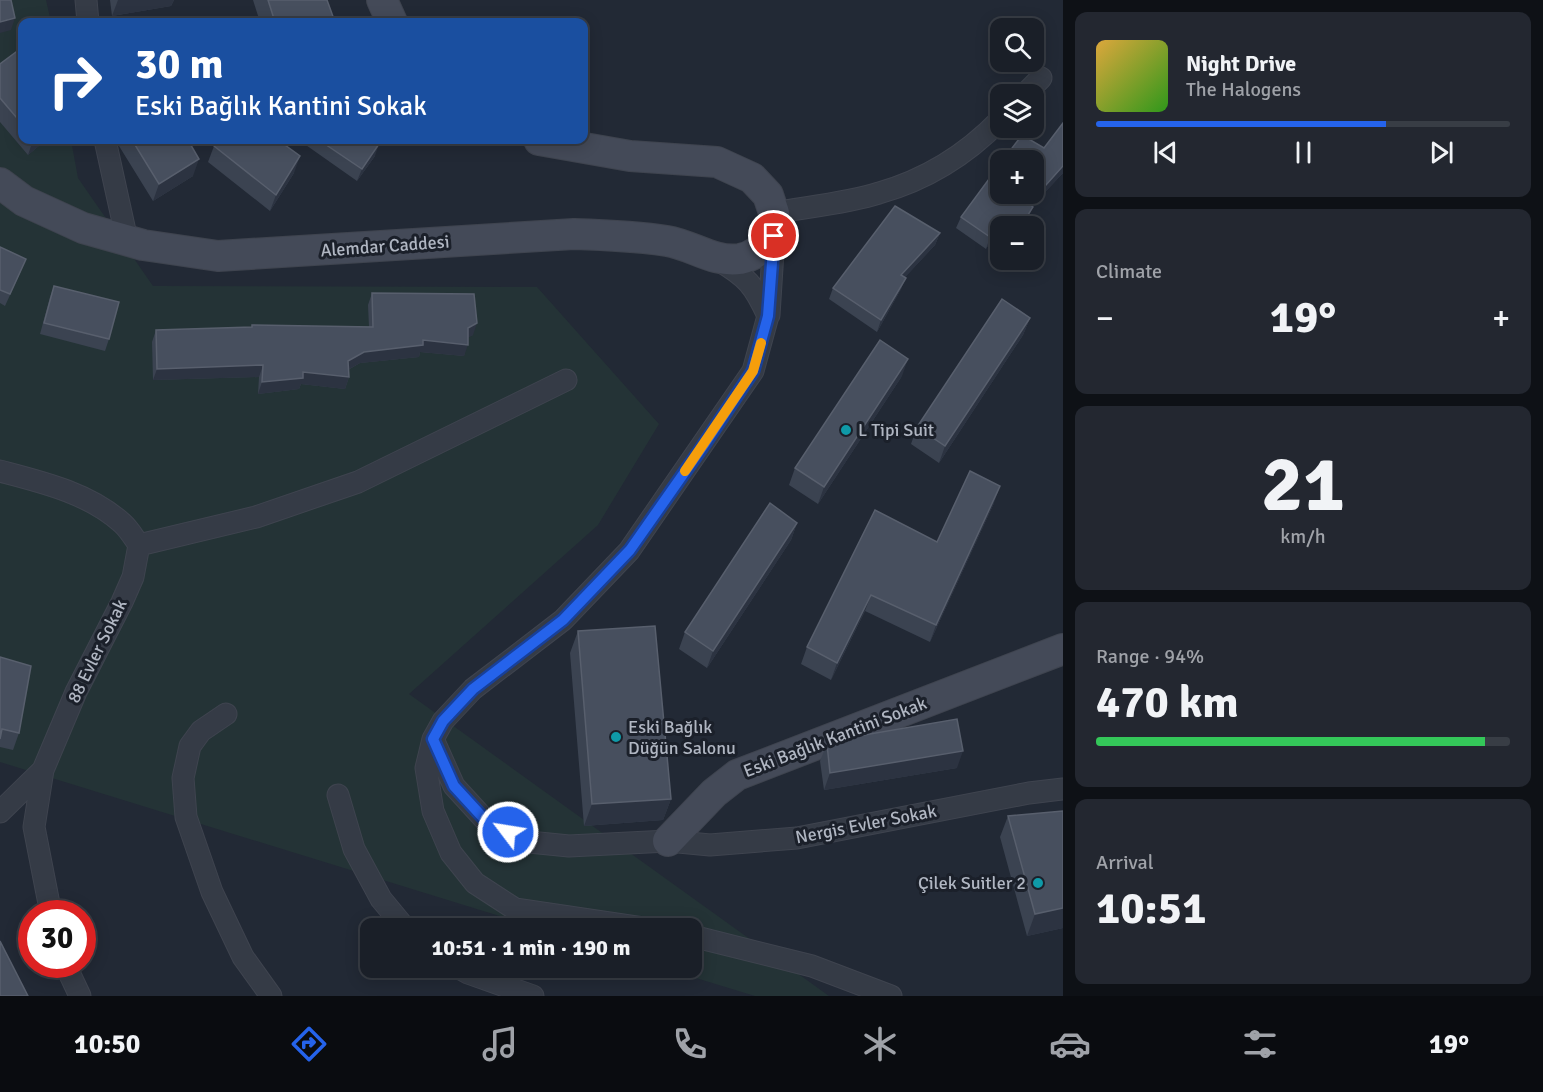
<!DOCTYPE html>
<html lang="en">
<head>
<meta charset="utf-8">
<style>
  body { margin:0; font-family:Signika,sans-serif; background:#232730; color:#f1f3f6; height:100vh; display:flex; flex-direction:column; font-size:22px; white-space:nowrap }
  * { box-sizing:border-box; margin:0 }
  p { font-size:20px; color:#9fa2a8 }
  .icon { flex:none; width:33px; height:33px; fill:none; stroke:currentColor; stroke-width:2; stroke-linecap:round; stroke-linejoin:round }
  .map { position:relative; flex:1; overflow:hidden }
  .panel { display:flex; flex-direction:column; gap:12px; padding:12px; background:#0e1116; width:480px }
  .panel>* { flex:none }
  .guide { position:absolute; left:18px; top:18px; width:570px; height:126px; border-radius:12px; box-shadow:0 3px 15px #0003,0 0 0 2px #383d45; background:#1a4fa0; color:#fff; overflow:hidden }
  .tools { position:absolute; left:990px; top:18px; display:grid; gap:12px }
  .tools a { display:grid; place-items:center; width:54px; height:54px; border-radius:12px; background:#1a1f28; box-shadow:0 3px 15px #0003,0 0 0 2px #383d45; font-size:30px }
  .speed { position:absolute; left:18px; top:900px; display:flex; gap:12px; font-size:30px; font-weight:700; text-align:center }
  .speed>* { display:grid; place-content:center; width:78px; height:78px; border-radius:50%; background:#1a1f28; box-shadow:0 3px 15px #0003,0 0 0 2px #383d45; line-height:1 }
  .speed .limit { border:9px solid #d22; background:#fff; color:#111 }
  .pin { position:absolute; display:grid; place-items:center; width:51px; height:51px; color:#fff; margin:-26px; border:3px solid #fff; border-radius:50%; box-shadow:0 2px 6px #0007 }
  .me { position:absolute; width:66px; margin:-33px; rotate:301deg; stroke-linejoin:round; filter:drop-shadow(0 0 4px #0008) }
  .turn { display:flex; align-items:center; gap:21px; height:126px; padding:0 18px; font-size:27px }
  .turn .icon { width:78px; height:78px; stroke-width:2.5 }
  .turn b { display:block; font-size:42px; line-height:51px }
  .big { font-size:45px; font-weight:800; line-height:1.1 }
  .panel .tile { flex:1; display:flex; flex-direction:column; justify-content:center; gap:9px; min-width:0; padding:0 21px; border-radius:12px; background:#232730 }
  .panel .dial { align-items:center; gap:0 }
  .dial b { font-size:78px; line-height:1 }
  .song { display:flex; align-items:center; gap:18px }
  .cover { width:72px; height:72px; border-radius:9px; background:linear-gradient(135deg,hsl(40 70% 55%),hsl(110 70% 35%)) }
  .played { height:6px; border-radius:3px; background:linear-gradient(90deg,#2563eb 70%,#383d45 70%) }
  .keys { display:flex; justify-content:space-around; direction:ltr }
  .heat { display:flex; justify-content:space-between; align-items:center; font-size:33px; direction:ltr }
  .charge { height:9px; border-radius:4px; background:linear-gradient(90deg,#34c759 94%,#383d45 0) }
  .trip { position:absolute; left:360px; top:918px; width:342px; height:60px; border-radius:12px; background:#1a1f28; box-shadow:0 3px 15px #0003,0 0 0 2px #383d45; font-weight:800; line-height:60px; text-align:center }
  .dock { display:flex; height:96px; justify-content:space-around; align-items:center; background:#0a0c10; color:#9fa2a8 }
  .dock .icon { width:42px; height:42px }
  .dock .active { color:#2563eb }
  .dock b { font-size:27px; color:#f1f3f6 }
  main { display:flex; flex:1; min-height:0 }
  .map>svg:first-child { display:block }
</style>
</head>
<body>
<main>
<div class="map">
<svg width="1063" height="996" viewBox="0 0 1063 996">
  <rect width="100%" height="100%" fill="#222935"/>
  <path fill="#243336" d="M 0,0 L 46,0 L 51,22 L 22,22 L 22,140 L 71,140 L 78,178 L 153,286 L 537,287 L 659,424 L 598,525 L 409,694 L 829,996 L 755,996 L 663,968 L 692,968 L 692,928 L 538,928 L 0,762 Z"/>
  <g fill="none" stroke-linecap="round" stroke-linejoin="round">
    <defs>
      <path id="street" d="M 86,0 L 88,22
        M 1025,94 L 1041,78
        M 105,140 L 127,240
        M 774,213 C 807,207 848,203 879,193 C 925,180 967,154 1000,120
        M 769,315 L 774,236
        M 0,471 C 42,482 89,493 122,523 C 129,529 134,538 139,545 L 133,577 L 122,602 L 76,692 L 43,770 L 34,827 L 51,914
        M 139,545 L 256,517 L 358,482 L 566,380
        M 226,714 L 201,731 L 190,746 L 183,778 L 186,817 L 212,892 L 243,957 L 271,996
        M 433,739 L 454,786 L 487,822 L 529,842 L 569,846 L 668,841 L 710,845 L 797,838 L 1029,793 L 1063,789
        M 338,795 L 354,849 L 381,899 L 405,928
        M 0,812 L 43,770
        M 643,928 L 515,909 L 475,883 L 451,853 L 433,811 L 426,768 L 433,739 L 443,721 L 473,689 L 563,620 L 629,551 L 753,371 L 768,316 C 754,285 747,277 718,260
        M 692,936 L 812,966 L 891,996
        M 65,964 L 80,996
        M 459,968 L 468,973 L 533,996"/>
      <path id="secondary" d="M 382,0 L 392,22
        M 0,183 L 24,201 L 83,228 L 143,245 L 218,256 L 574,234 C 605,235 636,236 667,241 C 692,245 714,263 740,259 C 755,256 763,247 774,236 L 774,213 L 768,195 L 752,178 L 717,162 L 630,156 L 539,140
        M 668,841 L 714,793 L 737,775 L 1063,649"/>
    </defs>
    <use href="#street" stroke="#3f444f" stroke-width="23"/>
    <use href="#secondary" stroke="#3f444f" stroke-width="32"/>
    <use href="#street" stroke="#353b46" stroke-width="21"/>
    <use href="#secondary" stroke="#444a58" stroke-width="30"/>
  </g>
  <path fill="#3b4351" d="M 110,0 L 174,0 L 171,6 L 112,16 Z
    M 253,0 L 327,0 L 335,22 L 260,22 Z
    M 22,60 L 22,140 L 46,140 L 28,155 L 0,122 L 0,64 Z
    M 1063,123 L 1063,173 L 1032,206 L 1028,218 L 1024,226 L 1000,226 L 1000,248 L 991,240 L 986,249 L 956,228 L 961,217 L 1044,148 Z
    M 118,140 L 188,140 L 193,176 L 153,201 L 119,146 Z
    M 304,140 L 372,140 L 375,156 L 357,181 L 303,143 Z
    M 214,146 L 294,173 L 270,211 L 208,162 Z
    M 940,233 L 935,245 L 905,277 L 901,289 L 877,332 L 829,299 L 833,288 Z
    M 0,247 L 21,271 L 5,306 L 0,303 Z
    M 54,286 L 109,339 L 105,351 L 40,334 L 50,297 Z
    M 372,293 L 473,335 L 468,337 L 464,356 L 420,352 L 419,357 L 360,363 L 348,370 L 349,377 L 345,389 L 301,384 L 299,389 L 258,394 L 259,377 L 153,380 L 152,342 L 156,330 L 252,327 L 252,325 L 369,327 L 368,305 Z
    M 1030,318 L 1023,335 L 939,463 L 911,444 L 917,427 Z
    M 902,376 L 818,504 L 789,485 L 795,468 Z
    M 994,503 L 930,642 L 865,611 L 831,680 L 801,664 L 807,647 L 875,510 L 937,542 Z
    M 797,523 L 791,540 L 707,668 L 679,649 L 685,632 Z
    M 578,631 L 671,799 L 663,820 L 584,826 L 570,653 Z
    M 0,657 L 19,733 L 13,750 L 0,747 Z
    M 827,744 L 957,768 L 824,790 L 820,761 Z
    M 1063,811 L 1063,928 L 1027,936 L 1000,837 L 1008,816 Z"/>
  <path fill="#2c3341" d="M 118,0 L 174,0 L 171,6 L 112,16 Z
    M 15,18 L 11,30 L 0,33 L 0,22 Z
    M 33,140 L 46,140 L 28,155 Z
    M 379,144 L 375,156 L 357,181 L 362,169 Z
    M 300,156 L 294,173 L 270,211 L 276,195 Z
    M 199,159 L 193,176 L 153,201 L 159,184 Z
    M 1063,166 L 1063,173 L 1024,215 L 1029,204 Z
    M 1033,207 L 1028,218 L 1024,226 L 1021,226 Z
    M 995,229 L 991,240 L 986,249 L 990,237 Z
    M 940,233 L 935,245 L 897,286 L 901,275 Z
    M 906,278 L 901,289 L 877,332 L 881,320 Z
    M 1030,318 L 1023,335 L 939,463 L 945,446 Z
    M 477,323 L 473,335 L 464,340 L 468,328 Z
    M 423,340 L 468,345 L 464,356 L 420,352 L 419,357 L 360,363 L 344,372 L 348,361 L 364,352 Z
    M 908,359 L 902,376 L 818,504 L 824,487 Z
    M 263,365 L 259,377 L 153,380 L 157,369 Z
    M 303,372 L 349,377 L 345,389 L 301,384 L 299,389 L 258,394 L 262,382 Z
    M 1000,486 L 994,503 L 930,642 L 936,625 Z
    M 797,523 L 791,540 L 707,668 L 713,651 Z
    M 871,595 L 865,611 L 831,680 L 837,663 Z
    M 963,751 L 957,768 L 824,790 L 830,773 Z
    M 671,799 L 663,820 L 584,826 L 592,804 Z
    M 1063,908 L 1063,928 L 1027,936 L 1035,914 Z"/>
  <path fill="#474f5e" stroke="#585f6d" stroke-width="1.5" d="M 0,0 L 11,0 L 15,18 L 0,22 Z
    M 268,0 L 327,0 L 335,22 L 275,22 Z
    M 16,52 L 22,60 L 22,124 L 0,98 L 0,64 Z
    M 1063,123 L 1063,166 L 1029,204 L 1033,207 L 1021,226 L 1000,226 L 1000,233 L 995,229 L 990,237 L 961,217 L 1000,164 L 1000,194 L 1034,194 L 1034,160 L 1003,160 L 1022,135 L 1044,148 Z
    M 132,140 L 188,140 L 199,159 L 159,184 Z
    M 219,140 L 278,140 L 300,156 L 276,195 L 214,146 Z
    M 319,140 L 372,140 L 379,144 L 362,169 Z
    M 895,206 L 940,233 L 901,275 L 906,278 L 881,320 L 833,288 Z
    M 0,247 L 26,259 L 10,294 L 0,290 Z
    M 54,286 L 119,302 L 109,339 L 44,323 Z
    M 372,293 L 474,294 L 477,323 L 468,328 L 468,345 L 423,340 L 423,345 L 364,352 L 348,361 L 349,377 L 303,372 L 303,378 L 262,382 L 263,365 L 157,369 L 156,330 L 252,327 L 252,325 L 373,327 Z
    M 1002,299 L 1030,318 L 945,446 L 917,427 Z
    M 880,340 L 908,359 L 824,487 L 795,468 Z
    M 970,471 L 1000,486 L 936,625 L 871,595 L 837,663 L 807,647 L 875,510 L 937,542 Z
    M 770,503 L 797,523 L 713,651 L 685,632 Z
    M 655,626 L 671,799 L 592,804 L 578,631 Z
    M 0,657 L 31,666 L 19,733 L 2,729 L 0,739 Z
    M 957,719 L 963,751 L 830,773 L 827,744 L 841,739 Z
    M 1063,811 L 1063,908 L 1035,914 L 1008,816 Z
    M 0,941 L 28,996 L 0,996 Z"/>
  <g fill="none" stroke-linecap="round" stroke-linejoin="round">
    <defs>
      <path id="route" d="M 508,832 L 487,822 L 454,786 L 433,739 L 443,721 L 473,689 L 563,620 L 630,550 L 703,446 L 753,371 L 768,316 L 774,236"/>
    </defs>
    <use href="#route" stroke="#184099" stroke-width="15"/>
    <use href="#route" stroke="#2563eb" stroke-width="10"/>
    <path stroke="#f59e0b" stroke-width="10" d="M 685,471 L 753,371 L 761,343"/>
  </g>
  <g fill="#0f9aa8" stroke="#1b202a" stroke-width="2">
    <circle cx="846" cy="430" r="6"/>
    <circle cx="616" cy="737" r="6"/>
    <circle cx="1038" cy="883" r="6"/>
  </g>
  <g text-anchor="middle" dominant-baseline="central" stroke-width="6" stroke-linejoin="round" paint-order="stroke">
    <g font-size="18" fill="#b0b6c2" stroke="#1b202a">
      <text transform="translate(385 246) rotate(-4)">Alemdar Caddesi</text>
      <text transform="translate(97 651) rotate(-64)">88 Evler Sokak</text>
      <text transform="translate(835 737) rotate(-21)">Eski Bağlık Kantini Sokak</text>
      <text transform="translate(866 824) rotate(-11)">Nergis Evler Sokak</text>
    </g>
    <g font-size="18" fill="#b0b6c2" stroke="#1b202a" text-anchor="start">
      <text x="858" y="430">L Tipi Suit</text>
      <text x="628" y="727">Eski Bağlık<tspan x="628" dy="21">Düğün Salonu</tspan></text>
      <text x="1026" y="883" text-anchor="end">Çilek Suitler 2</text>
    </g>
  </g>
</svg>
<div class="tools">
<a><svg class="icon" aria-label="search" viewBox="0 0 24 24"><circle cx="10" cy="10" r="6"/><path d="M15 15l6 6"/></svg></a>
<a><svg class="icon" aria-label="layers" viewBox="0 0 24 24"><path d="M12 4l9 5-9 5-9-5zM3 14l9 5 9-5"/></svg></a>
<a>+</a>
<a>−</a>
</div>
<div class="speed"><div class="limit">30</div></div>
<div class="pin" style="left:774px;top:236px;background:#d93025"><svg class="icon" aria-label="arrive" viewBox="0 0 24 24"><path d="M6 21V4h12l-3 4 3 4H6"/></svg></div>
<svg class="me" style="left:508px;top:832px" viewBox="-20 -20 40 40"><circle r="17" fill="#2563eb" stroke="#fff" stroke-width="3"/><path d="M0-11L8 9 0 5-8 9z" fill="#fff"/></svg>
<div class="trip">10:51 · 1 min · 190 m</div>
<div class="guide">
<div class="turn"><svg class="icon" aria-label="right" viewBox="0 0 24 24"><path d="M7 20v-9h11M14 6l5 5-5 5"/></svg><div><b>30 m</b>Eski Bağlık Kantini Sokak</div></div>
</div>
</div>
<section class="panel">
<div class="tile">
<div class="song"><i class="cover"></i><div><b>Night Drive</b><p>The Halogens</p></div></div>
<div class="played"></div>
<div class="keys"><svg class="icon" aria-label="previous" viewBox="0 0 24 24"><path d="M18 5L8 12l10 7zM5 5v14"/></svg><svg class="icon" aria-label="pause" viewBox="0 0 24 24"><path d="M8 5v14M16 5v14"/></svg><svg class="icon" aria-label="next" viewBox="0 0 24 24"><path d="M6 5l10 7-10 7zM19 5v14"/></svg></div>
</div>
<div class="tile"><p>Climate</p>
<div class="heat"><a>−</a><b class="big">19°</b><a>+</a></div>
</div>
<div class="tile dial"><b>21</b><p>km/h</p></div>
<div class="tile"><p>Range · 94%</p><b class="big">470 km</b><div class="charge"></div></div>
<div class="tile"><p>Arrival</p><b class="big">10:51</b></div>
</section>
</main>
<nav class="dock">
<b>10:50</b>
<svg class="icon active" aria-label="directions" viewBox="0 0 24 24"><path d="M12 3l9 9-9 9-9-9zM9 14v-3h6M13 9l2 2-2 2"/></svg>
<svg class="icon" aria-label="music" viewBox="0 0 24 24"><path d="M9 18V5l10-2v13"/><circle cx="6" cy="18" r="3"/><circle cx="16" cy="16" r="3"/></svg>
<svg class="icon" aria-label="phone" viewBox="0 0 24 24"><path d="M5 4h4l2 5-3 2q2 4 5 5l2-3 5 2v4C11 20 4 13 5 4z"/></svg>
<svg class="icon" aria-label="climate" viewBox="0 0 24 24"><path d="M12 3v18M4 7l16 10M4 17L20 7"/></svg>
<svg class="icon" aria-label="car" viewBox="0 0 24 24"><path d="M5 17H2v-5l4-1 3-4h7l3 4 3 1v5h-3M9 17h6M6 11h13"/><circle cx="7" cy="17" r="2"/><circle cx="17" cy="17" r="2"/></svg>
<svg class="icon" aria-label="filters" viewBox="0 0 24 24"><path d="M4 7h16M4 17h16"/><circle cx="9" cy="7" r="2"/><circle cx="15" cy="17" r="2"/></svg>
<b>19°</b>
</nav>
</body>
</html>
